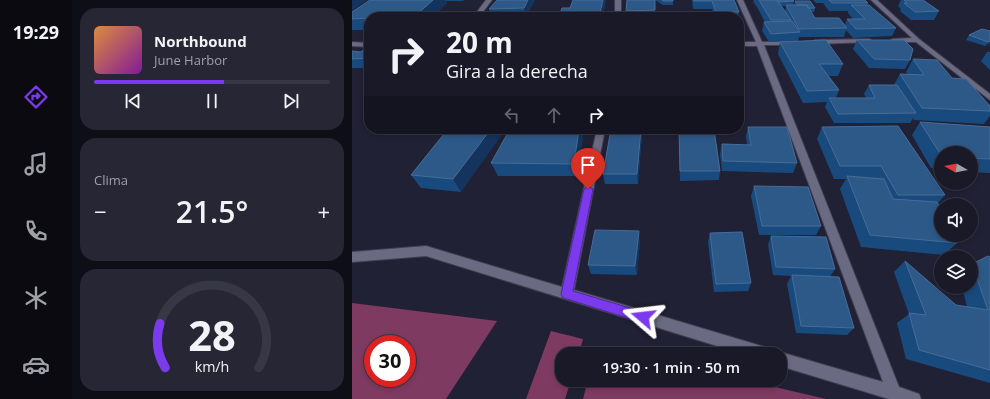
<!DOCTYPE html>
<html lang="es">
<head>
<meta charset="utf-8">
<style>
  body { margin:0; font-family:"Open Sans",sans-serif; background:#262634; color:#f1f3f6; height:100vh; display:flex; flex-direction:column; font-size:15px; white-space:nowrap }
  * { box-sizing:border-box; margin:0 }
  p { font-size:13px; color:#9fa0a8 }
  .icon { flex:none; width:22px; height:22px; fill:none; stroke:currentColor; stroke-width:2; stroke-linecap:round; stroke-linejoin:round }
  .map { position:relative; flex:1; overflow:hidden }
  .panel { display:flex; flex-direction:column; gap:8px; padding:8px; background:#0e0e16; width:280px }
  .panel>* { flex:none }
  .hud { position:absolute; left:12px; top:12px; width:380px; height:122px; border-radius:16px; box-shadow:0 2px 6px #0003,0 0 0 1px #373845; background:#191928; color:#f1f3f6; overflow:hidden }
  .needle { width:26px; rotate:279deg }
  .tools { position:absolute; left:582px; top:146px; display:grid; gap:8px }
  .tools a { display:grid; place-items:center; width:44px; height:44px; border-radius:50%; background:#191928; box-shadow:0 2px 6px #0003,0 0 0 1px #373845; font-size:20px }
  .speed { position:absolute; left:12px; top:335px; display:flex; gap:8px; font-size:20px; font-weight:700; text-align:center }
  .speed>* { display:grid; place-content:center; width:52px; height:52px; border-radius:50%; background:#191928; box-shadow:0 2px 6px #0003,0 0 0 1px #373845; line-height:1 }
  .speed .limit { border:6px solid #d22; background:#fff; color:#111 }
  .pin { position:absolute; display:grid; place-items:center; width:34px; height:34px; color:#fff; margin:-41px -17px; border-radius:50% 50% 50% 0; rotate:-45deg; box-shadow:0 0 4px #0007 }
  .pin .icon { rotate:45deg }
  .me { position:absolute; width:44px; margin:-22px; rotate:287deg; stroke-linejoin:round; filter:drop-shadow(0 0 3px #0008) }
  .turn { display:flex; align-items:center; gap:14px; height:84px; padding:0 16px; font-size:18px }
  .turn .icon { width:52px; height:52px; stroke-width:2.5 }
  .turn b { display:block; font-size:28px; line-height:34px }
  .lanes { display:flex; align-items:center; height:38px; padding:0 16px; background:#0003; justify-content:center; gap:20px; direction:ltr }
  .lanes .off { opacity:.35 }
  .big { font-size:30px; font-weight:600; line-height:1.1 }
  .panel .tile { flex:1; display:flex; flex-direction:column; justify-content:center; gap:6px; min-width:0; padding:0 14px; border-radius:16px; background:#262634 }
  .panel .dial { align-items:center; gap:0 }
  .dial svg { height:104px; overflow:visible; fill:none; stroke:#373845; stroke-width:7; stroke-linecap:round; text-anchor:middle }
  .dial text { fill:#f1f3f6; stroke:none }
  .song { display:flex; align-items:center; gap:12px }
  .cover { width:48px; height:48px; border-radius:6px; background:linear-gradient(135deg,hsl(30 70% 55%),hsl(290 70% 35%)) }
  .played { height:4px; border-radius:2px; background:linear-gradient(90deg,#7c3aed 55%,#373845 55%) }
  .keys { display:flex; justify-content:space-around; direction:ltr }
  .heat { display:flex; justify-content:space-between; align-items:center; font-size:22px; direction:ltr }
  .trip { position:absolute; left:203px; top:347px; width:232px; height:40px; border-radius:16px; background:#191928; box-shadow:0 2px 6px #0003,0 0 0 1px #373845; font-weight:600; line-height:40px; text-align:center }
  main { display:flex; flex:1; min-height:0 }
  .tab-bar { display:flex; flex-direction:column; width:72px; justify-content:space-around; align-items:center; background:#0a0a10; color:#9fa0a8 }
  .tab-bar .icon { width:28px; height:28px }
  .tab-bar .current { color:#7c3aed }
  .tab-bar b { font-size:18px; color:#f1f3f6 }
  .map>svg:first-child { display:block }
</style>
</head>
<body>
<main>
<nav class="tab-bar">
<b>19:29</b>
<svg class="icon current" aria-label="directions" viewBox="0 0 24 24"><path d="M12 3l9 9-9 9-9-9zM9 14v-3h6M13 9l2 2-2 2"/></svg>
<svg class="icon" aria-label="music" viewBox="0 0 24 24"><path d="M9 18V5l10-2v13"/><circle cx="6" cy="18" r="3"/><circle cx="16" cy="16" r="3"/></svg>
<svg class="icon" aria-label="phone" viewBox="0 0 24 24"><path d="M5 4h4l2 5-3 2q2 4 5 5l2-3 5 2v4C11 20 4 13 5 4z"/></svg>
<svg class="icon" aria-label="climate" viewBox="0 0 24 24"><path d="M12 3v18M4 7l16 10M4 17L20 7"/></svg>
<svg class="icon" aria-label="car" viewBox="0 0 24 24"><path d="M5 17H2v-5l4-1 3-4h7l3 4 3 1v5h-3M9 17h6M6 11h13"/><circle cx="7" cy="17" r="2"/><circle cx="17" cy="17" r="2"/></svg>
</nav>
<section class="panel">
<div class="tile">
<div class="song"><i class="cover"></i><div><b>Northbound</b><p>June Harbor</p></div></div>
<div class="played"></div>
<div class="keys"><svg class="icon" aria-label="previous" viewBox="0 0 24 24"><path d="M18 5L8 12l10 7zM5 5v14"/></svg><svg class="icon" aria-label="pause" viewBox="0 0 24 24"><path d="M8 5v14M16 5v14"/></svg><svg class="icon" aria-label="next" viewBox="0 0 24 24"><path d="M6 5l10 7-10 7zM19 5v14"/></svg></div>
</div>
<div class="tile"><p>Clima</p>
<div class="heat"><a>−</a><b class="big">21.5°</b><a>+</a></div>
</div>
<div class="tile dial"><svg viewBox="0 0 100 80">
<path d="M14 69A42 42 0 1 1 86 69"/>
<path d="M14 69A42 42 0 0 1 10 35" stroke="#7c3aed"/>
<text x="50" y="56" font-size="32" font-weight="700">28</text>
<text x="50" y="72" font-size="11">km/h</text>
</svg></div>
</section>
<div class="map">
<svg width="638" height="399" viewBox="0 0 638 399">
  <rect width="100%" height="100%" fill="#212135"/>
  <path fill="#7f3a61" fill-rule="evenodd" d="M 0,303 L 145,321 L 94,399 L 0,399 ZM 21,344 L 55,344 L 55,378 L 21,378 Z
    M 199,331 L 231,339 L 227,354 L 210,354 L 210,380 L 219,380 L 213,399 L 174,399 Z
    M 236,380 L 393,380 L 474,399 L 231,399 Z"/>
  <g fill="none" stroke-linecap="round" stroke-linejoin="round">
    <defs>
      <path id="minor" d="M 134,0 L 140,0 L 127,17 L 121,17 Z
        M 263,0 L 269,0 L 269,17 L 263,17 Z
        M 385,0 L 391,0 L 410,42 L 441,41 L 444,43 L 441,45 L 412,45 L 547,387 L 567,394 L 569,399 L 537,399 L 428,366 L 428,354 L 423,354 L 428,352 L 531,382 L 405,46 L 387,46 L 387,42 L 404,42 Z
        M 519,0 L 525,0 L 567,39 L 638,94 L 638,100 L 564,42 L 539,42 L 539,40 L 541,39 L 560,38 Z
        M 517,39 L 519,40 L 519,42 L 463,44 L 460,42 L 463,40 Z
        M 0,42 L 17,43 L 17,47 L 0,46 Z
        M 245,129 L 253,129 L 222,290 L 413,347 L 418,349 L 420,354 L 391,354 L 74,256 L 0,262 L 0,252 L 74,246 L 210,287 Z"/>
    </defs>
    <use href="#minor" stroke="#3f3f4f" stroke-width="2"/>
    <use href="#minor" fill="#6a6a83" fill-rule="evenodd"/>
  </g>
  <path fill="#194a7e" fill-rule="evenodd" d="M 18,0 L 112,0 L 111,1 L 94,1 L 95,3 L 80,17 L 17,17 L 17,30 L 0,30 L 0,12 Z
    M 183,0 L 175,14 L 176,14 L 177,17 L 140,17 L 137,9 Z
    M 275,0 L 321,0 L 321,5 L 311,5 L 303,0 L 303,17 L 274,17 L 274,11 Z
    M 340,0 L 382,0 L 387,12 L 386,17 L 352,17 L 352,16 L 362,16 L 360,9 L 341,9 Z
    M 402,0 L 441,0 L 442,1 L 441,5 L 442,5 L 443,1 L 463,8 L 462,12 L 459,12 L 463,18 L 493,25 L 495,19 L 501,19 L 496,13 L 496,11 L 477,11 L 471,3 L 464,3 L 461,0 L 513,0 L 516,3 L 515,5 L 544,28 L 540,36 L 501,38 L 494,30 L 492,37 L 447,37 L 446,41 L 417,42 L 410,31 L 412,22 L 413,22 L 405,7 L 405,6 L 404,6 L 401,1 ZM 429,6 L 434,6 L 433,11 Z
    M 549,0 L 571,0 L 587,11 L 582,20 L 559,20 L 548,11 L 549,9 L 546,6 Z
    M 638,31 L 638,44 L 633,46 L 614,40 L 617,35 Z
    M 505,40 L 558,60 L 553,69 L 517,68 L 501,49 Z
    M 428,42 L 491,64 L 486,76 L 477,76 L 487,90 L 484,98 L 514,98 L 512,94 L 517,85 L 542,85 L 548,74 L 556,74 L 554,72 L 561,59 L 600,78 L 638,106 L 638,116 L 632,124 L 562,120 L 561,118 L 558,123 L 482,123 L 473,107 L 475,102 L 451,103 L 426,54 Z
    M 17,48 L 17,68 L 0,68 L 0,51 L 9,52 Z
    M 635,52 L 638,52 L 638,70 L 629,61 Z
    M 568,122 L 638,127 L 638,173 L 619,172 L 619,153 L 589,153 L 589,169 L 579,168 L 560,135 Z
    M 396,127 L 445,163 L 441,173 L 370,171 L 368,154 L 370,144 L 395,145 L 394,136 Z
    M 470,127 L 593,195 L 586,203 L 605,243 L 592,255 L 509,247 L 488,189 L 494,179 L 482,179 L 465,139 Z
    M 96,129 L 109,192 L 69,188 L 59,175 Z
    M 158,129 L 232,129 L 225,176 L 146,176 L 139,163 Z
    M 259,129 L 290,129 L 290,132 L 286,184 L 253,184 L 251,174 Z
    M 327,129 L 368,171 L 367,180 L 328,181 Z
    M 402,186 L 469,226 L 464,235 L 407,235 L 399,196 Z
    M 358,233 L 399,283 L 396,291 L 362,292 L 356,242 Z
    M 419,236 L 483,269 L 478,277 L 502,328 L 495,335 L 444,333 L 435,284 L 439,276 L 421,275 L 416,245 Z
    M 288,240 L 285,275 L 239,274 L 236,265 Z
    M 638,257 L 638,383 L 554,359 L 545,323 L 557,314 L 542,272 L 553,261 L 604,305 L 615,307 L 610,287 L 619,287 L 619,265 L 620,264 Z"/>
  <path fill="#14345d" d="M 0,0 L 15,0 L 0,11 Z
    M 81,0 L 93,0 L 95,3 L 80,17 L 62,17 Z
    M 176,0 L 183,0 L 174,16 L 172,8 Z
    M 251,0 L 254,0 L 251,17 L 247,17 Z
    M 638,41 L 638,44 L 633,46 L 636,42 Z
    M 139,129 L 154,129 L 109,192 L 101,179 Z
    M 227,129 L 232,129 L 225,176 L 222,164 Z
    M 289,129 L 290,129 L 290,132 L 286,184 L 285,174 Z
    M 287,231 L 288,240 L 285,275 L 283,266 Z"/>
  <path fill="#2d5989" stroke="#476c97" d="M 18,0 L 81,0 L 62,17 L 17,17 L 17,18 L 0,19 L 0,12 Z
    M 145,0 L 176,0 L 172,8 L 137,9 Z
    M 221,0 L 251,0 L 247,17 L 179,17 L 180,12 L 208,14 L 210,8 L 218,8 Z
    M 275,0 L 303,0 L 303,10 L 274,11 Z
    M 310,0 L 321,0 L 321,1 L 311,1 Z
    M 341,0 L 382,0 L 387,12 L 364,12 L 360,1 L 342,1 Z
    M 407,0 L 425,0 L 439,20 L 419,20 Z
    M 425,0 L 441,0 L 442,1 L 426,2 Z
    M 477,0 L 513,0 L 516,3 L 480,3 Z
    M 552,0 L 571,0 L 587,11 L 563,12 L 552,3 L 555,3 Z
    M 443,1 L 458,1 L 463,8 L 456,8 L 455,5 L 446,5 Z
    M 434,5 L 455,5 L 463,18 L 487,18 L 495,28 L 447,29 Z
    M 499,5 L 517,5 L 544,28 L 504,29 L 495,19 L 513,19 Z
    M 166,14 L 176,14 L 175,17 L 164,17 Z
    M 352,16 L 368,16 L 368,17 L 352,17 Z
    M 440,21 L 448,32 L 419,34 L 412,22 Z
    M 630,29 L 638,31 L 638,41 L 636,42 L 617,35 Z
    M 474,40 L 491,64 L 467,64 L 487,90 L 455,91 L 428,42 Z
    M 505,40 L 552,40 L 561,49 L 558,60 L 522,59 Z
    M 13,48 L 17,48 L 17,58 L 0,59 L 0,51 L 9,52 Z
    M 561,59 L 585,60 L 600,78 L 614,79 L 638,106 L 638,111 L 570,108 L 548,74 L 572,75 Z
    M 517,85 L 545,85 L 564,113 L 486,114 L 477,98 L 523,98 Z
    M 568,122 L 638,127 L 638,159 L 619,158 L 619,153 L 589,153 L 589,155 Z
    M 546,126 L 593,195 L 546,195 L 529,166 L 488,166 L 470,127 Z
    M 396,127 L 435,127 L 445,163 L 371,161 L 370,144 L 399,145 Z
    M 96,129 L 139,129 L 101,179 L 59,175 Z
    M 158,129 L 227,129 L 222,164 L 139,163 Z
    M 259,129 L 289,129 L 285,174 L 251,174 Z
    M 327,129 L 362,129 L 368,171 L 328,171 Z
    M 495,176 L 532,179 L 541,199 L 585,202 L 589,209 L 589,235 L 601,235 L 605,243 L 518,235 Z
    M 402,186 L 456,187 L 469,226 L 410,226 Z
    M 243,230 L 287,231 L 283,266 L 236,265 Z
    M 390,232 L 399,283 L 364,284 L 358,233 Z
    M 419,236 L 474,237 L 483,269 L 424,267 Z
    M 636,256 L 638,257 L 638,370 L 567,350 L 557,313 L 574,315 L 553,261 L 604,305 L 636,310 L 620,264 Z
    M 440,275 L 487,277 L 502,328 L 449,326 Z"/>
  <path fill="#7c3aed" stroke="#51269a" d="M 236,186 L 241,189 L 221,291 L 295,313 L 297,317 L 295,321 L 291,323 L 215,299 L 211,298 L 209,294 L 232,189 Z"/>
</svg>
<div class="tools">
<a><svg class="needle" viewBox="-14 -14 28 28"><path d="M0-13l5 13h-10z" fill="#e53935"/><path d="M0 13l5-13h-10z" fill="#9fa0a8"/></svg></a>
<a><svg class="icon" aria-label="sound" viewBox="0 0 24 24"><path d="M4 9h4l5-4v14l-5-4H4zM17 9q2 3 0 6"/></svg></a>
<a><svg class="icon" aria-label="layers" viewBox="0 0 24 24"><path d="M12 4l9 5-9 5-9-5zM3 14l9 5 9-5"/></svg></a>
</div>
<div class="speed"><div class="limit">30</div></div>
<div class="pin" style="left:236px;top:189px;background:#d93025"><svg class="icon" aria-label="arrive" viewBox="0 0 24 24"><path d="M6 21V4h12l-3 4 3 4H6"/></svg></div>
<svg class="me" style="left:291px;top:317px" viewBox="-20 -20 40 40"><path d="M0-17L14 15 0 8-14 15z" fill="#7c3aed" stroke="#fff" stroke-width="4"/></svg>
<div class="trip">19:30 · 1 min · 50 m</div>
<div class="hud">
<div class="turn"><svg class="icon" aria-label="right" viewBox="0 0 24 24"><path d="M7 20v-9h11M14 6l5 5-5 5"/></svg><div><b>20 m</b>Gira a la derecha</div></div>
<div class="lanes"><svg class="icon off" aria-label="left" viewBox="0 0 24 24"><path d="M17 20v-9H6M10 6l-5 5 5 5"/></svg><svg class="icon off" aria-label="ahead" viewBox="0 0 24 24"><path d="M12 20V5M6 11l6-6 6 6"/></svg><svg class="icon" aria-label="right" viewBox="0 0 24 24"><path d="M7 20v-9h11M14 6l5 5-5 5"/></svg></div>
</div>
</div>
</main>
</body>
</html>
